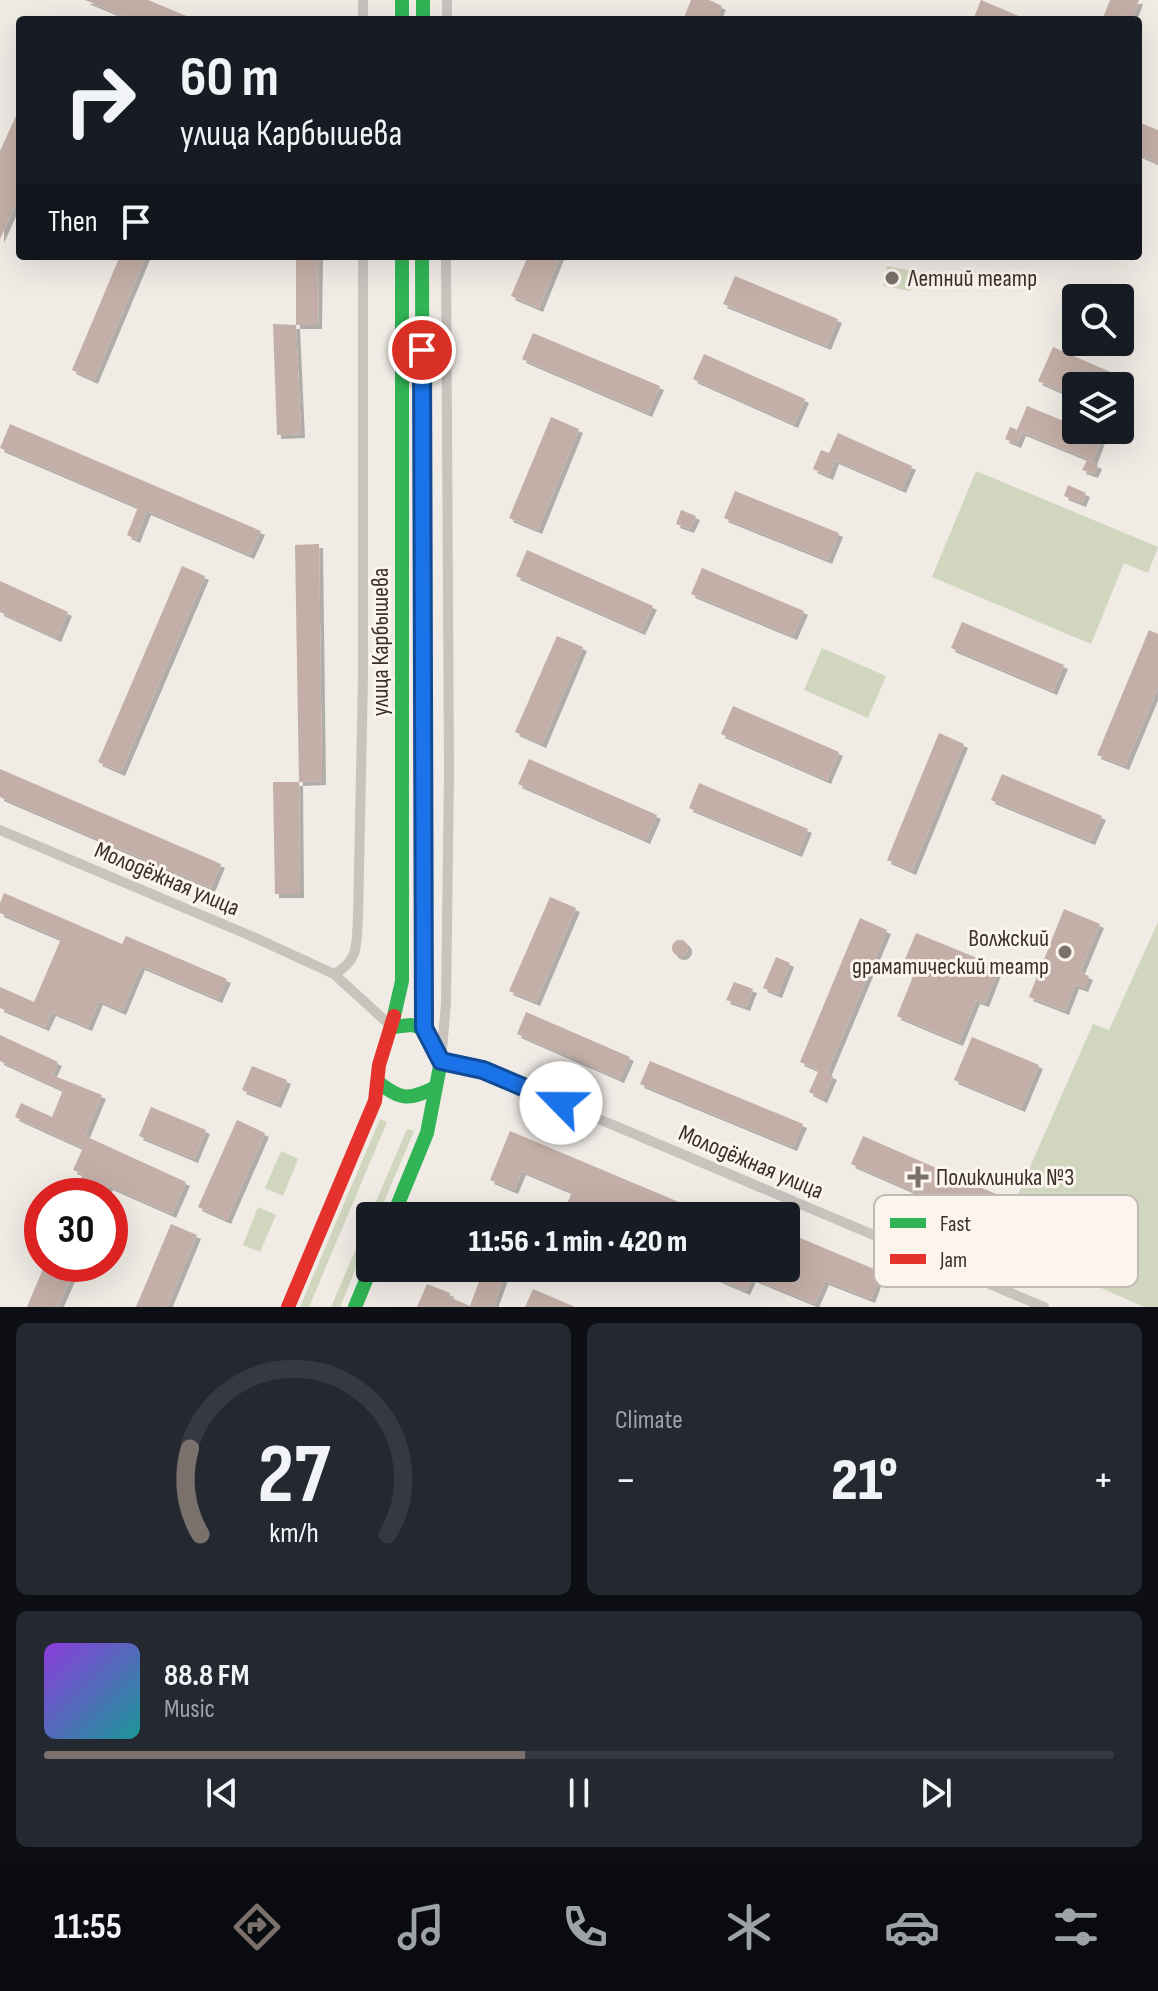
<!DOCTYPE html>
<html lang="en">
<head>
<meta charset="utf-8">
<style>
  body { margin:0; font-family:"Sofia Sans Condensed",sans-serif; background:#242831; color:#f1f3f6; height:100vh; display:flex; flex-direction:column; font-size:30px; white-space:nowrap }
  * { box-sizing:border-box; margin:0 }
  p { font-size:26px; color:#9ea1a6 }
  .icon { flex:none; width:44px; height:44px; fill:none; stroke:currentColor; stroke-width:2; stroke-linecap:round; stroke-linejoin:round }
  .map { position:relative; height:1307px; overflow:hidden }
  .side { display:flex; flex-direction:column; gap:16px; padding:16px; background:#0d0f14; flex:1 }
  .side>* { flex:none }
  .top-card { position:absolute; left:16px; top:16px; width:1126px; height:244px; border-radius:8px; box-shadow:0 8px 32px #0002; background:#171b24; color:#f1f3f6; overflow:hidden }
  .tools { position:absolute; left:1062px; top:284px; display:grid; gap:16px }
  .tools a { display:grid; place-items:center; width:72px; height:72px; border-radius:8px; background:#171b24; box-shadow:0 8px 32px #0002; font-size:40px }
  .speed { position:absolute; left:24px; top:1178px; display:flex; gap:16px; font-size:40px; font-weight:700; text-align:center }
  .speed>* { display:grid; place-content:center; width:104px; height:104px; border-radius:50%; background:#171b24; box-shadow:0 8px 32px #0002; line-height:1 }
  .speed .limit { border:12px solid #d22; background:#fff; color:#111 }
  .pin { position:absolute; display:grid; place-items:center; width:68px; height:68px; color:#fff; margin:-34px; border:4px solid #fff; border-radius:50%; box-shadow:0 2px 8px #0007 }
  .me { position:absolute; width:88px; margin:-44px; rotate:293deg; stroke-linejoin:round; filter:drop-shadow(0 0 6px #0008) }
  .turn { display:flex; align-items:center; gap:28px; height:168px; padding:0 32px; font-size:36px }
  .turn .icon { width:104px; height:104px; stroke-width:2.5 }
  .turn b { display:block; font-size:56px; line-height:68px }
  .then { display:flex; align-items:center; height:76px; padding:0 32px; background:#0003; gap:16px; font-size:30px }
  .big { font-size:60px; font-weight:800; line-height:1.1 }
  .side .card { flex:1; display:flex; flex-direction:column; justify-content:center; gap:12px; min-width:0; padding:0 28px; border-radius:12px; background:#242831 }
  .side .dial { align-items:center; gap:0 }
  .dial svg { height:208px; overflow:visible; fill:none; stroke:#363941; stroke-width:7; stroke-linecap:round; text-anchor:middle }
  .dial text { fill:#f1f3f6; stroke:none }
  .song { display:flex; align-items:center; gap:24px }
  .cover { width:96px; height:96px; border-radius:12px; background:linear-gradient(135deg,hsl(270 70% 55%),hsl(180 70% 35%)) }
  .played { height:8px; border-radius:4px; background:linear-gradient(90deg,#7a716c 45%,#363941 45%) }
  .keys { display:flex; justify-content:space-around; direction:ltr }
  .heat { display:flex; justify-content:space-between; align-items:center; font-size:44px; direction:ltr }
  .side .tiles { flex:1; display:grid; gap:16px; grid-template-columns:1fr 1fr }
  .card:last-child { grid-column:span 2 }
  .trip { position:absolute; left:356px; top:1202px; width:444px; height:80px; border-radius:8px; background:#171b24; box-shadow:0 8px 32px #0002; font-weight:800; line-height:80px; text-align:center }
  .dock { display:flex; height:128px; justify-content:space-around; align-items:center; background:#090b0e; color:#9ea1a6 }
  .dock .icon { width:56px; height:56px }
  .dock .on { color:#7a716c }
  .dock b { font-size:36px; color:#f1f3f6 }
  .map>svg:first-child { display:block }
</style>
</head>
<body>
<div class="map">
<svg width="1158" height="1307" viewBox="0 0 1158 1307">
  <defs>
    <filter id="shadow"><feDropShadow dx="4" dy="4" stdDeviation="0" flood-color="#0004"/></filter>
  </defs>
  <rect width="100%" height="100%" fill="#f0ebe5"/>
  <path fill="#d1d6bf" d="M 887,266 L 914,271 L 910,291 L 883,286 Z
    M 976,471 L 1158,547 L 1148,573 L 1124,563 L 1091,644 L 932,577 Z
    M 822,648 L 886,676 L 868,718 L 804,690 Z
    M 1158,922 L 1158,1307 L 1144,1307 L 997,1242 L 1093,1024 L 1109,1030 Z
    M 380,1119 L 387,1122 L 309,1307 L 300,1307 Z
    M 407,1129 L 414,1131 L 378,1216 L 370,1216 L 370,1235 L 340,1307 L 331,1307 Z
    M 281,1151 L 298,1159 L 283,1196 L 265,1188 Z
    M 258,1207 L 276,1215 L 260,1252 L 243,1245 Z"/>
  <path fill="#c3afa7" filter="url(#shadow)" d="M 85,0 L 148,0 L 196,20 L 133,20 Z
    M 691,0 L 709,0 L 722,6 L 716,20 L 683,20 Z
    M 981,0 L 1028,20 L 973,20 Z
    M 1110,0 L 1139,0 L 1132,20 L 1102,20 Z
    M 20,107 L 20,195 L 0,239 L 0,151 Z
    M 1138,122 L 1158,130 L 1158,163 L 1138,154 Z
    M 120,256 L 146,256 L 94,380 L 72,370 Z
    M 296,256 L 319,256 L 318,325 L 296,325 Z
    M 528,256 L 560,256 L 539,308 L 511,296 Z
    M 735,276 L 838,319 L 827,346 L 723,304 Z
    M 273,324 L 296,325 L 301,434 L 277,435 Z
    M 533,333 L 660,386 L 648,413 L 522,359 Z
    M 1053,347 L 1122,377 L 1118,386 L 1076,386 L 1076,398 L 1038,381 Z
    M 704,354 L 805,399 L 794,424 L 693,379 Z
    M 1027,406 L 1076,426 L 1076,430 L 1085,430 L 1102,437 L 1093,461 L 1017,430 Z
    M 551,417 L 579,429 L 538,530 L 509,518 Z
    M 10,424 L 261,531 L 250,555 L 147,511 L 136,539 L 127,535 L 138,507 L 0,448 Z
    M 1010,427 L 1022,432 L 1017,444 L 1005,439 Z
    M 838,433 L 912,466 L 902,489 L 835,460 L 829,476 L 813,469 L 821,450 L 829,453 Z
    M 1087,460 L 1098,465 L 1094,474 L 1082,470 Z
    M 1068,485 L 1086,493 L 1082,503 L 1064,496 Z
    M 735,491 L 839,533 L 828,560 L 724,518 Z
    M 681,510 L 696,516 L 690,529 L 676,524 Z
    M 319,544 L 322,781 L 299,782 L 295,545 Z
    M 527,550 L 653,606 L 641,631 L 516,576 Z
    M 182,566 L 205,576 L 121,772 L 98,762 Z
    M 702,568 L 804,611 L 793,636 L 691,594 Z
    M 0,581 L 68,612 L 57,638 L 0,612 Z
    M 962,622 L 1064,665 L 1053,691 L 951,648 Z
    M 1149,630 L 1158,634 L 1158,687 L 1125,766 L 1097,755 Z
    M 557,636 L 583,647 L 542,744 L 515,732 Z
    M 733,706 L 839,752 L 827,780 L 721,734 Z
    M 939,733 L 964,744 L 912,871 L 887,860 Z
    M 529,759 L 657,815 L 646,840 L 518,784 Z
    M 0,769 L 221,864 L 211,888 L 0,797 Z
    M 1002,774 L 1102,816 L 1091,841 L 991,800 Z
    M 273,782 L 299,782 L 300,894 L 275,894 Z
    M 699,783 L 808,829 L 798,853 L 689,808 Z
    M 4,893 L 122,944 L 126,936 L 227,979 L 218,999 L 141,966 L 122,1011 L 99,1001 L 88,1027 L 52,1012 L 45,1027 L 0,1008 L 0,987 L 34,1002 L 61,939 L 0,913 L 0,903 Z
    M 550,897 L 576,908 L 536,1002 L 509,991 Z
    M 1064,909 L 1100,924 L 1080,972 L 1089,976 L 1084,988 L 1075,985 L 1065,1011 L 1029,997 Z
    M 860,918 L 887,930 L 827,1073 L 833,1076 L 823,1099 L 809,1092 L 819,1070 L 800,1062 Z
    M 916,933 L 999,967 L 985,1003 L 976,1000 L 959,1042 L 897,1016 L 914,974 L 901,969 Z
    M672 948a8 8 0 1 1 16 0a8 8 0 1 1-16 0Z
    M 776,957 L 790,963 L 778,994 L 763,988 Z
    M 734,982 L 753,989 L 746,1007 L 726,1000 Z
    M 526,1012 L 630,1057 L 620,1079 L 517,1034 Z
    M 0,1035 L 58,1062 L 52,1075 L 102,1095 L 85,1136 L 186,1182 L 172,1214 L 109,1186 L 105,1196 L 74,1196 L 83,1174 L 73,1170 L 83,1148 L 15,1117 L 21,1103 L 52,1117 L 63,1090 L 0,1061 Z
    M 972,1037 L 1039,1065 L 1021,1108 L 954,1080 Z
    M 650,1061 L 803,1124 L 793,1147 L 640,1084 Z
    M 252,1066 L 287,1080 L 277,1104 L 242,1090 Z
    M 151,1107 L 206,1130 L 194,1159 L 139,1136 Z
    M 237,1120 L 265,1133 L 227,1220 L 198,1207 Z
    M 510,1131 L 712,1216 L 562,1216 L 572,1192 L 522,1171 L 514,1190 L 490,1180 Z
    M 863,1136 L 1005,1198 L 993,1226 L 851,1164 Z
    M 171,1224 L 197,1235 L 167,1307 L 136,1307 Z
    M 786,1232 L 881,1272 L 871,1299 L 825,1281 L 815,1304 L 752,1278 L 746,1291 L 692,1268 L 786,1268 Z
    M 45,1264 L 77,1264 L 58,1307 L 27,1307 Z
    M 484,1268 L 505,1274 L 493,1307 L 417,1307 L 427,1284 L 450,1293 L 449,1297 L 470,1306 Z
    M 533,1289 L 575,1307 L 525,1307 Z"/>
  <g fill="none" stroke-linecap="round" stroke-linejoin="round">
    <path stroke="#c9c3be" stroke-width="10" d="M 363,20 L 363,0
      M 447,20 L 447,0
      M 446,256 L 449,772 L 446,1003 L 441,1061 L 483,1070 L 1044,1307
      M 0,830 L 251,936 L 334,974 L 392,1027
      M 334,974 C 360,960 356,944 358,918 L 363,677 L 363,256"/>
    <path stroke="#30b455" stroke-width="14" d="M 402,0 L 402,20
      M 423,0 L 423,20
      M 394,1016 L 402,981 L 402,256
      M 392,1027 L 411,1025 L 424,1028
      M 378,1082 C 402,1101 409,1100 436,1087
      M 393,1216 L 427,1133 L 441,1061 L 424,1028 L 422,256
      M 355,1307 L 371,1268"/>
    <path stroke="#e5322d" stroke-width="14" d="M 288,1307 L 375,1101 L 379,1065 L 394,1016"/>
  </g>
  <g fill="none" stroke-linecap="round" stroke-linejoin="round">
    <defs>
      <path id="route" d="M 422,350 L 424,1028 L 441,1061 L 483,1070 L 561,1103"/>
    </defs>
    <use href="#route" stroke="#114b97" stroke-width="20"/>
    <use href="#route" stroke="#1a73e8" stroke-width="14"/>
  </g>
  <g fill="#7a716c" stroke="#fbf5ee" stroke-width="3">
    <circle cx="892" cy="278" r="8"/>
    <circle cx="1065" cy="952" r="8"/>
    <path d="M914 1165h8v8h8v8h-8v8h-8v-8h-8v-8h8z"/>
  </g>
  <g text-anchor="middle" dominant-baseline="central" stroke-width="6" stroke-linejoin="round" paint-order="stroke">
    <g font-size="24" fill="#3b302b" stroke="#fbf5ee" text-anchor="start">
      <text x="908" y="278">Летний театр</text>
      <text x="1049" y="938" text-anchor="end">Волжский<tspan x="1049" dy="28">драматический театр</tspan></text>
      <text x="936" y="1177">Поликлиника №3</text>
    </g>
    <g font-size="24" fill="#3b302b" stroke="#fbf5ee">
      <text transform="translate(380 642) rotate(-90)">улица Карбышева</text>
      <text transform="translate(167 879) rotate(23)">Молодёжная улица</text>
      <text transform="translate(751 1162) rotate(23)">Молодёжная улица</text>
    </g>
  </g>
  <rect x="874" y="1195" width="264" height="92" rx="12" fill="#fbf5ee" stroke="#c1bab4" stroke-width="2"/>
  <rect x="890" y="1218" width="36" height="10" fill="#30b455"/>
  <rect x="890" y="1254" width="36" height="10" fill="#e5322d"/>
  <g font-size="22" fill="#3b302b">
    <text x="940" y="1231">Fast</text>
    <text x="940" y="1267">Jam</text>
  </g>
</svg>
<div class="tools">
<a><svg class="icon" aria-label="search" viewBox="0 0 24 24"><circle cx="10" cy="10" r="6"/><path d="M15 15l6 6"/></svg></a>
<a><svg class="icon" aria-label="layers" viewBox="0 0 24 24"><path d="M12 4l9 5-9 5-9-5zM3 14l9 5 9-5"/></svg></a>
</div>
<div class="speed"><div class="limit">30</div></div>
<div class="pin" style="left:422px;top:350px;background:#d93025"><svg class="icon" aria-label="arrive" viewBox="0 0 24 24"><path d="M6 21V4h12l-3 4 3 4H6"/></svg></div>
<svg class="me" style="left:561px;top:1103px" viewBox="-20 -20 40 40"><circle r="19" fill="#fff"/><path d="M0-13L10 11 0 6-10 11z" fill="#1a73e8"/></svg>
<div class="trip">11:56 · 1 min · 420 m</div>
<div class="top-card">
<div class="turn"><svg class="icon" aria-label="right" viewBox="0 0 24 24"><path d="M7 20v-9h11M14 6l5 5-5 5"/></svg><div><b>60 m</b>улица Карбышева</div></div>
<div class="then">Then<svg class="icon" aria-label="arrive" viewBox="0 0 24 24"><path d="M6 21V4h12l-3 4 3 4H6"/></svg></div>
</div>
</div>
<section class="side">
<div class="tiles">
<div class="card dial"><svg viewBox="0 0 100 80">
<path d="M14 69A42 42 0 1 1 86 69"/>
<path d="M14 69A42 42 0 0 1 10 36" stroke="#7a716c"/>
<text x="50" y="56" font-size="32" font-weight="700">27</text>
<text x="50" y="72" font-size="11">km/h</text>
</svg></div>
<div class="card"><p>Climate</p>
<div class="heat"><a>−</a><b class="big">21°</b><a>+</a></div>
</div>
<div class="card">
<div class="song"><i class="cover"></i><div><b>88.8 FM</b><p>Music</p></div></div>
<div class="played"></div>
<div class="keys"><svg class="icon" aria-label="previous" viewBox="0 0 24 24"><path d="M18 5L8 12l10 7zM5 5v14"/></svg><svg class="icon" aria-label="pause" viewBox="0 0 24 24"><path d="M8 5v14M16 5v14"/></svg><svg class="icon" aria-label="next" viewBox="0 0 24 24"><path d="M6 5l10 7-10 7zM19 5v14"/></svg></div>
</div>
</div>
</section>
<nav class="dock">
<b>11:55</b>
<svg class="icon on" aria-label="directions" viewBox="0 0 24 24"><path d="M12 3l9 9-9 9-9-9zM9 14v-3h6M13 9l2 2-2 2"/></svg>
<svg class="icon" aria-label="music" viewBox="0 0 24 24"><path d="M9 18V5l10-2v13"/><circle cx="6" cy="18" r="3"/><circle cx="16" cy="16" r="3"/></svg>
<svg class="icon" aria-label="phone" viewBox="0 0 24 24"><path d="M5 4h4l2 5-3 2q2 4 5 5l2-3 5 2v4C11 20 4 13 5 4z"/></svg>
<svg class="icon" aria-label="climate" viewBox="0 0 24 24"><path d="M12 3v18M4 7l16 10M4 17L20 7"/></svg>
<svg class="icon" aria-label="car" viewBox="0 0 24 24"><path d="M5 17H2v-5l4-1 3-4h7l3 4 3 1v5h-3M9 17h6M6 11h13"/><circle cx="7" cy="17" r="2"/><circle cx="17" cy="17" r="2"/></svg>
<svg class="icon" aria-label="filters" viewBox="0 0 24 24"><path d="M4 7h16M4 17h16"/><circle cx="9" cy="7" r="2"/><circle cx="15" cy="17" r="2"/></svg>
</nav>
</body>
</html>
